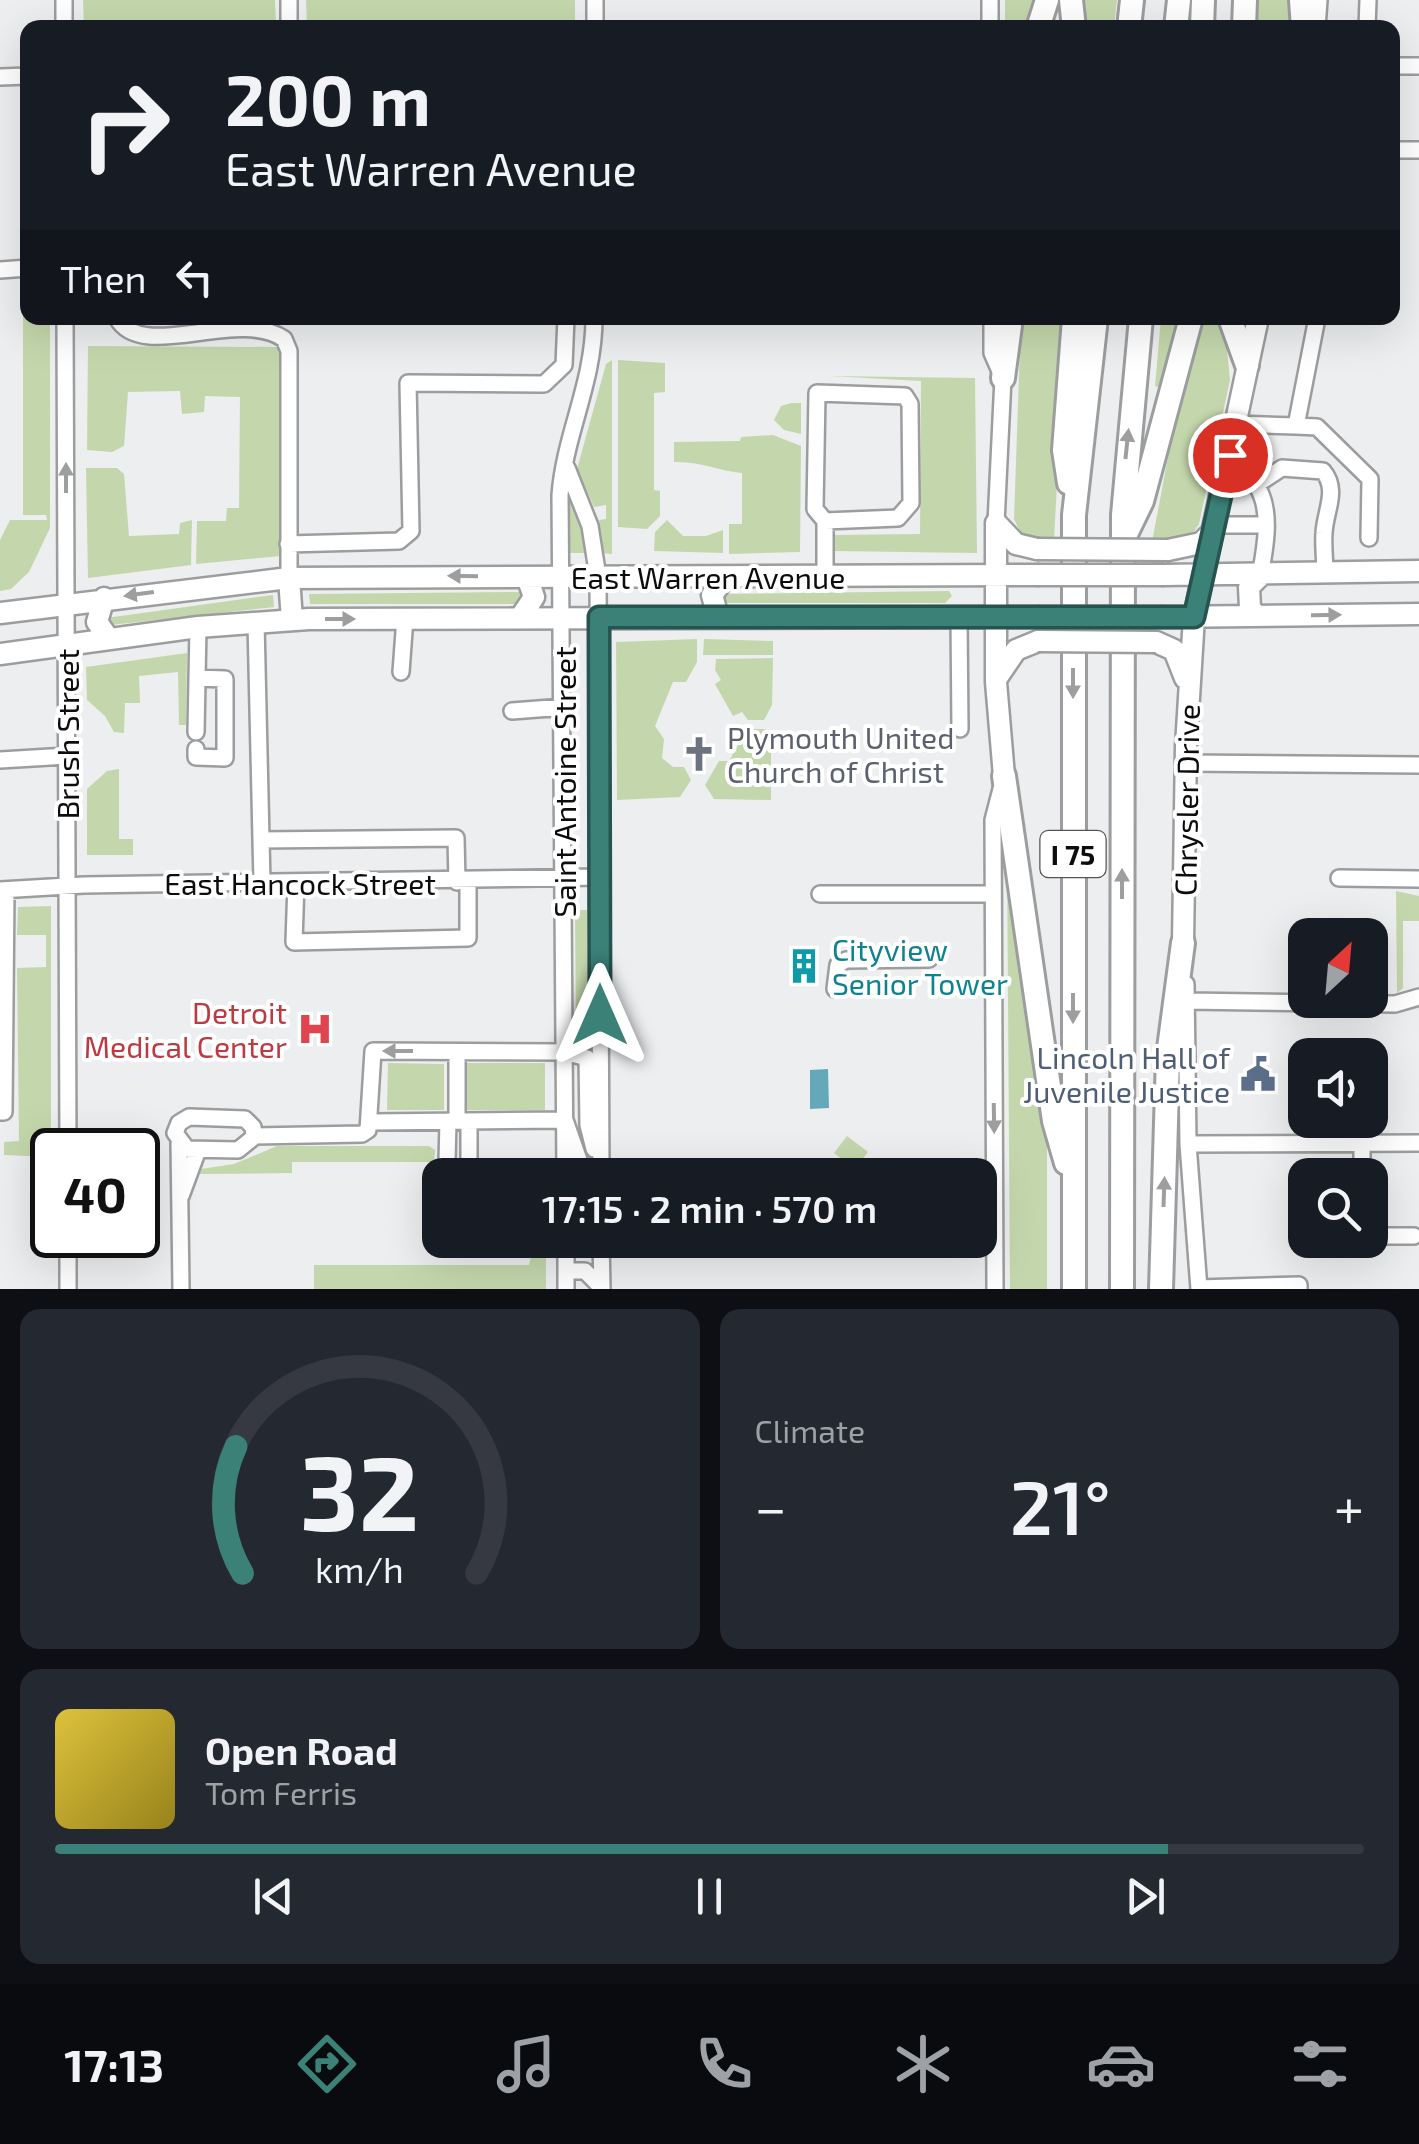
<!DOCTYPE html>
<html lang="en">
<head>
<meta charset="utf-8">
<style>
  body { margin:0; font-family:"Exo 2",sans-serif; background:#242831; color:#f1f3f6; height:100vh; display:flex; flex-direction:column; font-size:38px; white-space:nowrap }
  * { box-sizing:border-box; margin:0 }
  p { font-size:32px; color:#9ea1a6 }
  .icon { flex:none; width:55px; height:55px; fill:none; stroke:currentColor; stroke-width:2; stroke-linecap:round; stroke-linejoin:round }
  .map { position:relative; height:1289px; overflow:hidden }
  .details { display:flex; flex-direction:column; gap:20px; padding:20px; background:#0d0f14; flex:1 }
  .details>* { flex:none }
  .guide { position:absolute; left:20px; top:20px; width:1380px; height:305px; border-radius:20px; box-shadow:0 10px 40px #0002; background:#171b24; color:#f1f3f6; overflow:hidden }
  .needle { width:65px; rotate:26deg }
  .buttons { position:absolute; left:1288px; top:918px; display:grid; gap:20px }
  .buttons a { display:grid; place-items:center; width:100px; height:100px; border-radius:20px; background:#171b24; box-shadow:0 10px 40px #0002; font-size:50px }
  .speed { position:absolute; left:30px; top:1128px; display:flex; gap:20px; font-size:50px; font-weight:700; text-align:center }
  .speed>* { display:grid; place-content:center; width:130px; height:130px; border-radius:50%; background:#171b24; box-shadow:0 10px 40px #0002; line-height:1 }
  .speed .limit { border:5px solid #111; border-radius:15px; background:#fff; color:#111 }
  .pin { position:absolute; display:grid; place-items:center; width:85px; height:85px; color:#fff; margin:-42px; border:5px solid #fff; border-radius:50%; box-shadow:0 2px 10px #0007 }
  .me { position:absolute; width:110px; margin:-55px; rotate:0deg; stroke-linejoin:round; filter:drop-shadow(0 0 8px #0008) }
  .turn { display:flex; align-items:center; gap:35px; height:210px; padding:0 40px; font-size:45px }
  .turn .icon { width:130px; height:130px; stroke-width:2.5 }
  .turn b { display:block; font-size:70px; line-height:85px }
  .then { display:flex; align-items:center; height:95px; padding:0 40px; background:#0003; gap:20px; font-size:38px }
  .big { font-size:75px; font-weight:600; line-height:1.1 }
  .details .tile { flex:1; display:flex; flex-direction:column; justify-content:center; gap:15px; min-width:0; padding:0 35px; border-radius:20px; background:#242831 }
  .details .dial { align-items:center; gap:0 }
  .dial svg { height:260px; overflow:visible; fill:none; stroke:#363941; stroke-width:7; stroke-linecap:round; text-anchor:middle }
  .dial text { fill:#f1f3f6; stroke:none }
  .song { display:flex; align-items:center; gap:30px }
  .cover { width:120px; height:120px; border-radius:15px; background:linear-gradient(135deg,hsl(50 70% 55%),hsl(50 70% 35%)) }
  .played { height:10px; border-radius:5px; background:linear-gradient(90deg,#3b8178 85%,#363941 85%) }
  .keys { display:flex; justify-content:space-around; direction:ltr }
  .heat { display:flex; justify-content:space-between; align-items:center; font-size:55px; direction:ltr }
  .details .tiles { flex:1; display:grid; gap:20px; grid-template-columns:1fr 1fr }
  .tile:last-child { grid-column:span 2 }
  .trip { position:absolute; left:422px; top:1158px; width:575px; height:100px; border-radius:20px; background:#171b24; box-shadow:0 10px 40px #0002; font-weight:600; line-height:100px; text-align:center }
  .tabs { display:flex; height:160px; justify-content:space-around; align-items:center; background:#090b0e; color:#9ea1a6 }
  .tabs .icon { width:70px; height:70px }
  .tabs .selected { color:#3b8178 }
  .tabs b { font-size:45px; color:#f1f3f6 }
  .map>svg:first-child { display:block }
</style>
</head>
<body>
<div class="map">
<svg width="1419" height="1289" viewBox="0 0 1419 1289">
  <rect width="100%" height="100%" fill="#eceef0"/>
  <path fill="#c4d7ac" d="M 83,0 L 275,0 L 276,27 L 84,27 Z
    M 306,0 L 575,0 L 575,27 L 307,27 Z
    M 1005,0 L 1040,0 L 1031,27 L 1005,27 Z
    M 1085,0 L 1117,0 L 1114,27 L 1087,27 Z
    M 1258,0 L 1293,0 L 1295,27 L 1258,28 Z
    M 23,285 L 27,285 L 28,318 L 50,318 L 50,528 L 29,572 L 11,589 L 0,591 L 0,540 L 10,520 L 47,520 L 46,515 L 23,515 Z
    M 1021,318 L 1066,318 L 1054,540 L 1022,536 L 1014,519 Z
    M 1161,318 L 1180,318 L 1162,389 L 1155,386 Z
    M 1204,318 L 1224,318 L 1230,380 L 1199,524 L 1189,539 L 1152,542 L 1168,457 Z
    M 88,346 L 279,347 L 281,556 L 196,564 L 197,521 L 226,521 L 227,508 L 239,508 L 240,397 L 205,396 L 204,412 L 182,414 L 180,391 L 128,392 L 124,446 L 112,452 L 87,450 Z
    M 612,360 L 612,554 L 602,553 L 599,520 L 606,519 L 606,505 L 594,507 L 577,469 L 606,364 Z
    M 618,360 L 665,363 L 665,392 L 654,393 L 654,490 L 660,491 L 660,516 L 647,529 L 618,527 Z
    M 830,376 L 975,378 L 977,553 L 833,551 L 834,535 L 920,534 L 921,381 Z
    M 791,403 L 801,403 L 801,434 L 784,430 L 774,420 L 781,406 Z
    M 773,435 L 801,446 L 800,552 L 729,554 L 729,524 L 742,524 L 742,473 C 718,471 701,461 674,462 L 674,442 L 740,441 L 741,437 Z
    M 86,468 L 117,468 L 124,474 L 129,536 L 179,534 L 180,523 L 192,520 L 191,565 L 88,578 Z
    M 568,497 L 581,518 L 586,553 L 568,553 Z
    M 667,520 L 683,536 L 706,536 L 723,530 L 723,553 L 654,551 L 655,532 Z
    M 949,591 L 952,596 L 945,603 L 726,603 L 719,594 Z
    M 309,594 L 520,592 L 524,594 L 521,604 L 310,604 Z
    M 273,595 L 274,607 L 111,625 L 106,618 Z
    M 697,639 L 697,662 L 686,682 L 673,682 L 655,726 L 664,739 L 662,758 L 673,767 L 684,767 L 691,780 L 680,797 L 617,800 L 616,642 Z
    M 704,639 L 773,641 L 773,655 L 703,655 Z
    M 187,653 L 186,725 L 179,725 L 178,672 L 139,676 L 140,703 L 125,703 L 124,733 L 114,732 L 105,716 L 87,700 L 86,667 Z
    M 773,658 L 772,705 L 764,720 L 748,720 L 742,712 L 733,716 L 715,684 L 721,680 L 715,670 L 716,659 Z
    M 747,729 L 765,729 L 771,742 L 771,800 L 714,799 L 705,785 L 719,761 L 729,761 Z
    M 119,769 L 119,839 L 133,839 L 133,855 L 87,855 L 87,789 L 107,771 Z
    M 1007,855 L 1047,1114 L 1047,1289 L 1010,1289 Z
    M 1396,891 L 1419,896 L 1419,921 L 1403,921 L 1403,988 L 1397,993 Z
    M 51,906 L 51,1157 L 4,1155 L 4,1142 L 19,1141 L 17,968 L 46,967 L 46,935 L 17,935 L 18,907 Z
    M 575,910 L 587,910 L 588,1035 L 576,1035 Z
    M 388,1063 L 444,1064 L 444,1110 L 387,1110 Z
    M 467,1063 L 545,1063 L 545,1110 L 467,1110 Z
    M 847,1136 L 868,1152 L 855,1169 L 834,1153 Z
    M 277,1146 L 429,1146 L 435,1150 L 434,1162 L 292,1162 L 292,1173 L 200,1174 L 201,1169 L 234,1164 Z
    M 535,1240 L 546,1240 L 546,1289 L 314,1289 L 314,1265 L 529,1265 Z"/>
  <path fill="#64a8b9" d="M 828,1069 L 829,1108 L 810,1109 L 810,1070 Z"/>
  <g fill="none" stroke-linecap="round" stroke-linejoin="round">
    <defs>
      <path id="minor" d="M 64,0 L 64,28
        M 990,0 L 990,28
        M 289,28 L 289,0
        M 595,28 L 595,0
        M 1317,28 L 1319,0
        M 1367,28 L 1368,0
        M 1392,66 L 1419,66
        M 0,77 L 28,76
        M 1392,150 L 1419,150
        M 0,270 L 28,268
        M 65,318 L 68,1150
        M 117,318 C 142,363 238,307 284,339 L 289,351 L 289,578
        M 992,318 L 992,353 L 1003,378 L 996,523
        M 1236,424 L 1296,426 L 1317,318
        M 1296,426 L 1317,427 L 1370,479 L 1369,538
        M 567,468 L 590,526 L 598,577 L 601,1175
        M 1224,479 L 1256,485 C 1273,509 1265,549 1260,576
        M 1256,485 L 1282,468 L 1323,471 C 1339,490 1325,511 1324,533 C 1323,546 1325,561 1325,574
        M 1213,525 L 1265,525
        M 288,544 L 399,541 L 411,531 L 408,383 L 544,384 L 564,365 L 566,318
        M 825,576 L 825,521 L 898,518 L 911,503 L 910,404 L 905,396 L 817,393 L 815,509 L 825,521
        M 959,617 L 960,729
        M 256,623 L 262,883
        M 401,672 L 405,618
        M 512,711 L 564,707
        M 196,732 L 198,627
        M 196,749 L 196,757 L 225,758 L 225,679 L 197,678
        M 0,760 L 67,756
        M 1185,763 L 1419,765
        M 261,840 L 456,838 L 457,882
        M 1339,878 L 1419,879
        M 296,883 L 294,942 L 468,938 L 468,882
        M 0,890 L 84,885 L 600,877
        M 820,894 L 993,894
        M 1186,984 L 1188,1144 L 1199,1289
        M 835,989 L 838,965 L 846,960 L 929,959
        M 1187,1001 L 1395,1004 L 1419,997
        M 0,1112 L 4,1112 L 6,890
        M 189,1117 L 245,1119 L 253,1127 L 254,1137 L 238,1150 L 187,1149 L 175,1133 L 179,1123 Z
        M 457,1121 L 457,1052
        M 469,1121 L 469,1162
        M 372,1122 L 565,1120 L 579,1160 L 579,1175
        M 254,1136 L 362,1134 L 368,1130 L 373,1051 L 565,1052 L 587,1058 L 588,1125 L 594,1149
        M 179,1143 L 181,1289
        M 1362,1143 L 1362,1175
        M 1188,1144 L 1419,1143
        M 447,1162 L 448,1121
        M 565,1175 L 560,495 C 565,433 594,383 594,318
        M 181,1196 L 198,1150
        M 68,1235 L 68,1289
        M 1370,1236 L 1414,1236
        M 566,1240 L 566,1289
        M 581,1240 L 588,1247 L 601,1247
        M 601,1240 L 602,1289
        M 566,1271 L 585,1271 L 602,1288
        M 1199,1288 L 1299,1285 L 1299,1289
        M 995,1289 L 993,820 L 1001,789"/>
      <path id="major" d="M 996,523 L 996,682 L 1004,776
        M 996,523 L 1016,544 L 1037,549
        M 1168,550 L 1201,543 L 1211,533
        M 1164,575 L 1419,571
        M 289,578 L 292,620
        M 104,598 L 97,622 L 109,639
        M 0,613 L 289,578 L 1037,575
        M 1257,616 L 1250,608 L 1249,587 L 1260,576
        M 718,617 L 712,595 L 725,578
        M 1163,617 L 1419,614
        M 520,618 L 534,597 L 527,577
        M 1156,642 L 1174,650 L 1185,678
        M 0,654 L 198,627 L 309,619 L 1038,617
        M 997,678 L 1016,650 L 1038,641
        M 1183,943 L 1186,746 L 1194,617 L 1258,318"/>
      <path id="highway" d="M 1071,0 L 1074,28
        M 1301,0 L 1303,28
        M 1038,28 L 1047,0
        M 1129,28 L 1132,0
        M 1176,28 L 1179,0
        M 1202,28 L 1203,0
        M 1244,28 L 1245,0
        M 1230,318 L 1247,365
        M 1003,378 L 1011,318
        M 1069,483 L 1064,450 L 1074,318
        M 1126,534 L 1142,501 L 1191,318
        M 1004,776 L 1054,1121 L 1066,1163
        M 1074,1289 L 1074,515 L 1096,318
        M 1122,1289 L 1123,515 L 1141,318
        M 1161,1289 L 1168,1056 L 1183,943"/>
    </defs>
    <use href="#minor" stroke="#9b9d9f" stroke-width="20"/>
    <use href="#major" stroke="#9b9d9f" stroke-width="25"/>
    <use href="#highway" stroke="#9b9d9f" stroke-width="28"/>
    <use href="#minor" stroke="#fff" stroke-width="15"/>
    <use href="#major" stroke="#fff" stroke-width="20"/>
    <use href="#highway" stroke="#fff" stroke-width="22"/>
    <defs>
      <path id="major-bridge" d="M 1037,549 L 1168,550
        M 1037,575 L 1164,575
        M 1038,617 L 1163,617
        M 1038,641 L 1156,642"/>
    </defs>
    <use href="#major-bridge" stroke="#9b9d9f" stroke-width="25" stroke-linecap="butt"/>
    <use href="#major-bridge" stroke="#fff" stroke-width="20"/>
  </g>
  <defs><path id="oneway-solid" d="M-6-.8H1V-3.2L6.5 0L1 3.2V.8H-6Z" transform="scale(2.5)"/></defs>
  <g fill="#9e9e9e">
    <use href="#oneway-solid" transform="translate(1127 444) rotate(-84)"/>
    <use href="#oneway-solid" transform="translate(66 478) rotate(-90)"/>
    <use href="#oneway-solid" transform="translate(463 576) rotate(-179)"/>
    <use href="#oneway-solid" transform="translate(139 594) rotate(172)"/>
    <use href="#oneway-solid" transform="translate(1326 615) rotate(-1)"/>
    <use href="#oneway-solid" transform="translate(340 619)"/>
    <use href="#oneway-solid" transform="translate(1073 683) rotate(90)"/>
    <use href="#oneway-solid" transform="translate(1122 884) rotate(-90)"/>
    <use href="#oneway-solid" transform="translate(1073 1008) rotate(90)"/>
    <use href="#oneway-solid" transform="translate(398 1051) rotate(-180)"/>
    <use href="#oneway-solid" transform="translate(994 1118) rotate(89)"/>
    <use href="#oneway-solid" transform="translate(1164 1192) rotate(-88)"/>
  </g>
  <g fill="none" stroke-linecap="round" stroke-linejoin="round">
    <defs>
      <path id="route" d="M 600,1015 L 599,617 L 1194,617 L 1230,455"/>
    </defs>
    <use href="#route" stroke="#26544e" stroke-width="25"/>
    <use href="#route" stroke="#3b8178" stroke-width="18"/>
  </g>
  <defs>
    <symbol id="church-bare" viewBox="-9 -9 18 18"><path d="M-1.2-6h2.4v3.5h3.3v2.4h-3.3V6h-2.4V-.1h-3.3v-2.4h3.3Z" fill="#6b7280" stroke="#fff" stroke-width="2.5" paint-order="stroke"/></symbol>
    <symbol id="building-bare" viewBox="-9 -9 18 18"><path d="M-4-6H4V6H1V3H-1V6H-4ZM-2.5-4.3h1.7v1.8h-1.7ZM.8-4.3h1.7v1.8H.8ZM-2.5-1h1.7V.8h-1.7ZM.8-1h1.7V.8H.8Z" fill="#0f9aa8" stroke="#fff" stroke-width="2.5" paint-order="stroke"/></symbol>
    <symbol id="hospital-bare" viewBox="-9 -9 18 18"><path d="M-5-5h3v3.5h4V-5h3V5h-3V1.5h-4V5h-3Z" fill="#e0444e" stroke="#fff" stroke-width="2.5" paint-order="stroke"/></symbol>
    <symbol id="civic-bare" viewBox="-9 -9 18 18"><path d="M-.6-6.5H3V-4.5H.6V-3L4-1V1h2V6H-6V1h2V-1L-.6-3ZM-1.2 2.5V6h2.4V2.5Z" fill="#5c6f8a" stroke="#fff" stroke-width="2.5" paint-order="stroke"/></symbol>
  </defs>
  <g fill-rule="evenodd">
    <use href="#church-bare" x="674" y="729" width="50" height="50"/>
    <use href="#building-bare" x="779" y="941" width="50" height="50"/>
    <use href="#hospital-bare" x="290" y="1004" width="50" height="50"/>
    <use href="#civic-bare" x="1233" y="1049" width="50" height="50"/>
  </g>
  <g text-anchor="middle" dominant-baseline="central" stroke-width="8" stroke-linejoin="round" paint-order="stroke">
    <rect fill="#fff" stroke="#555556" stroke-width="2.5" x="1040.5" y="831" width="65" height="46" rx="8"/>
    <g font-size="28" font-weight="bold" fill="#0c0c0d">
      <text x="1073" y="854">I 75</text>
    </g>
    <g font-size="30" fill="#0c0c0d" stroke="#fff">
      <text x="708" y="577">East Warren Avenue</text>
      <text transform="translate(67 734) rotate(-90)">Brush Street</text>
      <text transform="translate(564 782) rotate(-90)">Saint Antoine Street</text>
      <text transform="translate(1186 800) rotate(-89)">Chrysler Drive</text>
      <text x="300" y="883">East Hancock Street</text>
    </g>
    <g font-size="30" fill="#5b616d" stroke="#fff" text-anchor="start">
      <text x="727" y="737">Plymouth United<tspan x="727" dy="34">Church of Christ</tspan></text>
    </g>
    <g font-size="30" fill="#0d838f" stroke="#fff" text-anchor="start">
      <text x="832" y="949">Cityview<tspan x="832" dy="34">Senior Tower</tspan></text>
    </g>
    <g font-size="30" fill="#be3a42" stroke="#fff" text-anchor="end">
      <text x="287" y="1012">Detroit<tspan x="287" dy="34">Medical Center</tspan></text>
    </g>
    <g font-size="30" fill="#4e5e75" stroke="#fff" text-anchor="end">
      <text x="1230" y="1057">Lincoln Hall of<tspan x="1230" dy="34">Juvenile Justice</tspan></text>
    </g>
  </g>
</svg>
<div class="buttons">
<a><svg class="needle" viewBox="-14 -14 28 28"><path d="M0-13l5 13h-10z" fill="#e53935"/><path d="M0 13l5-13h-10z" fill="#9ea1a6"/></svg></a>
<a><svg class="icon" aria-label="sound" viewBox="0 0 24 24"><path d="M4 9h4l5-4v14l-5-4H4zM17 9q2 3 0 6"/></svg></a>
<a><svg class="icon" aria-label="search" viewBox="0 0 24 24"><circle cx="10" cy="10" r="6"/><path d="M15 15l6 6"/></svg></a>
</div>
<div class="speed"><div class="limit">40</div></div>
<div class="pin" style="left:1230px;top:455px;background:#d93025"><svg class="icon" aria-label="arrive" viewBox="0 0 24 24"><path d="M6 21V4h12l-3 4 3 4H6"/></svg></div>
<svg class="me" style="left:600px;top:1015px" viewBox="-20 -20 40 40"><path d="M0-17L14 15 0 8-14 15z" fill="#3b8178" stroke="#fff" stroke-width="4"/></svg>
<div class="trip">17:15 · 2 min · 570 m</div>
<div class="guide">
<div class="turn"><svg class="icon" aria-label="right" viewBox="0 0 24 24"><path d="M7 20v-9h11M14 6l5 5-5 5"/></svg><div><b>200 m</b>East Warren Avenue</div></div>
<div class="then">Then<svg class="icon" aria-label="left" viewBox="0 0 24 24"><path d="M17 20v-9H6M10 6l-5 5 5 5"/></svg></div>
</div>
</div>
<section class="details">
<div class="tiles">
<div class="tile dial"><svg viewBox="0 0 100 80">
<path d="M14 69A42 42 0 1 1 86 69"/>
<path d="M14 69A42 42 0 0 1 12 30" stroke="#3b8178"/>
<text x="50" y="56" font-size="32" font-weight="700">32</text>
<text x="50" y="72" font-size="11">km/h</text>
</svg></div>
<div class="tile"><p>Climate</p>
<div class="heat"><a>−</a><b class="big">21°</b><a>+</a></div>
</div>
<div class="tile">
<div class="song"><i class="cover"></i><div><b>Open Road</b><p>Tom Ferris</p></div></div>
<div class="played"></div>
<div class="keys"><svg class="icon" aria-label="previous" viewBox="0 0 24 24"><path d="M18 5L8 12l10 7zM5 5v14"/></svg><svg class="icon" aria-label="pause" viewBox="0 0 24 24"><path d="M8 5v14M16 5v14"/></svg><svg class="icon" aria-label="next" viewBox="0 0 24 24"><path d="M6 5l10 7-10 7zM19 5v14"/></svg></div>
</div>
</div>
</section>
<nav class="tabs">
<b>17:13</b>
<svg class="icon selected" aria-label="directions" viewBox="0 0 24 24"><path d="M12 3l9 9-9 9-9-9zM9 14v-3h6M13 9l2 2-2 2"/></svg>
<svg class="icon" aria-label="music" viewBox="0 0 24 24"><path d="M9 18V5l10-2v13"/><circle cx="6" cy="18" r="3"/><circle cx="16" cy="16" r="3"/></svg>
<svg class="icon" aria-label="phone" viewBox="0 0 24 24"><path d="M5 4h4l2 5-3 2q2 4 5 5l2-3 5 2v4C11 20 4 13 5 4z"/></svg>
<svg class="icon" aria-label="climate" viewBox="0 0 24 24"><path d="M12 3v18M4 7l16 10M4 17L20 7"/></svg>
<svg class="icon" aria-label="car" viewBox="0 0 24 24"><path d="M5 17H2v-5l4-1 3-4h7l3 4 3 1v5h-3M9 17h6M6 11h13"/><circle cx="7" cy="17" r="2"/><circle cx="17" cy="17" r="2"/></svg>
<svg class="icon" aria-label="filters" viewBox="0 0 24 24"><path d="M4 7h16M4 17h16"/><circle cx="9" cy="7" r="2"/><circle cx="15" cy="17" r="2"/></svg>
</nav>
</body>
</html>
